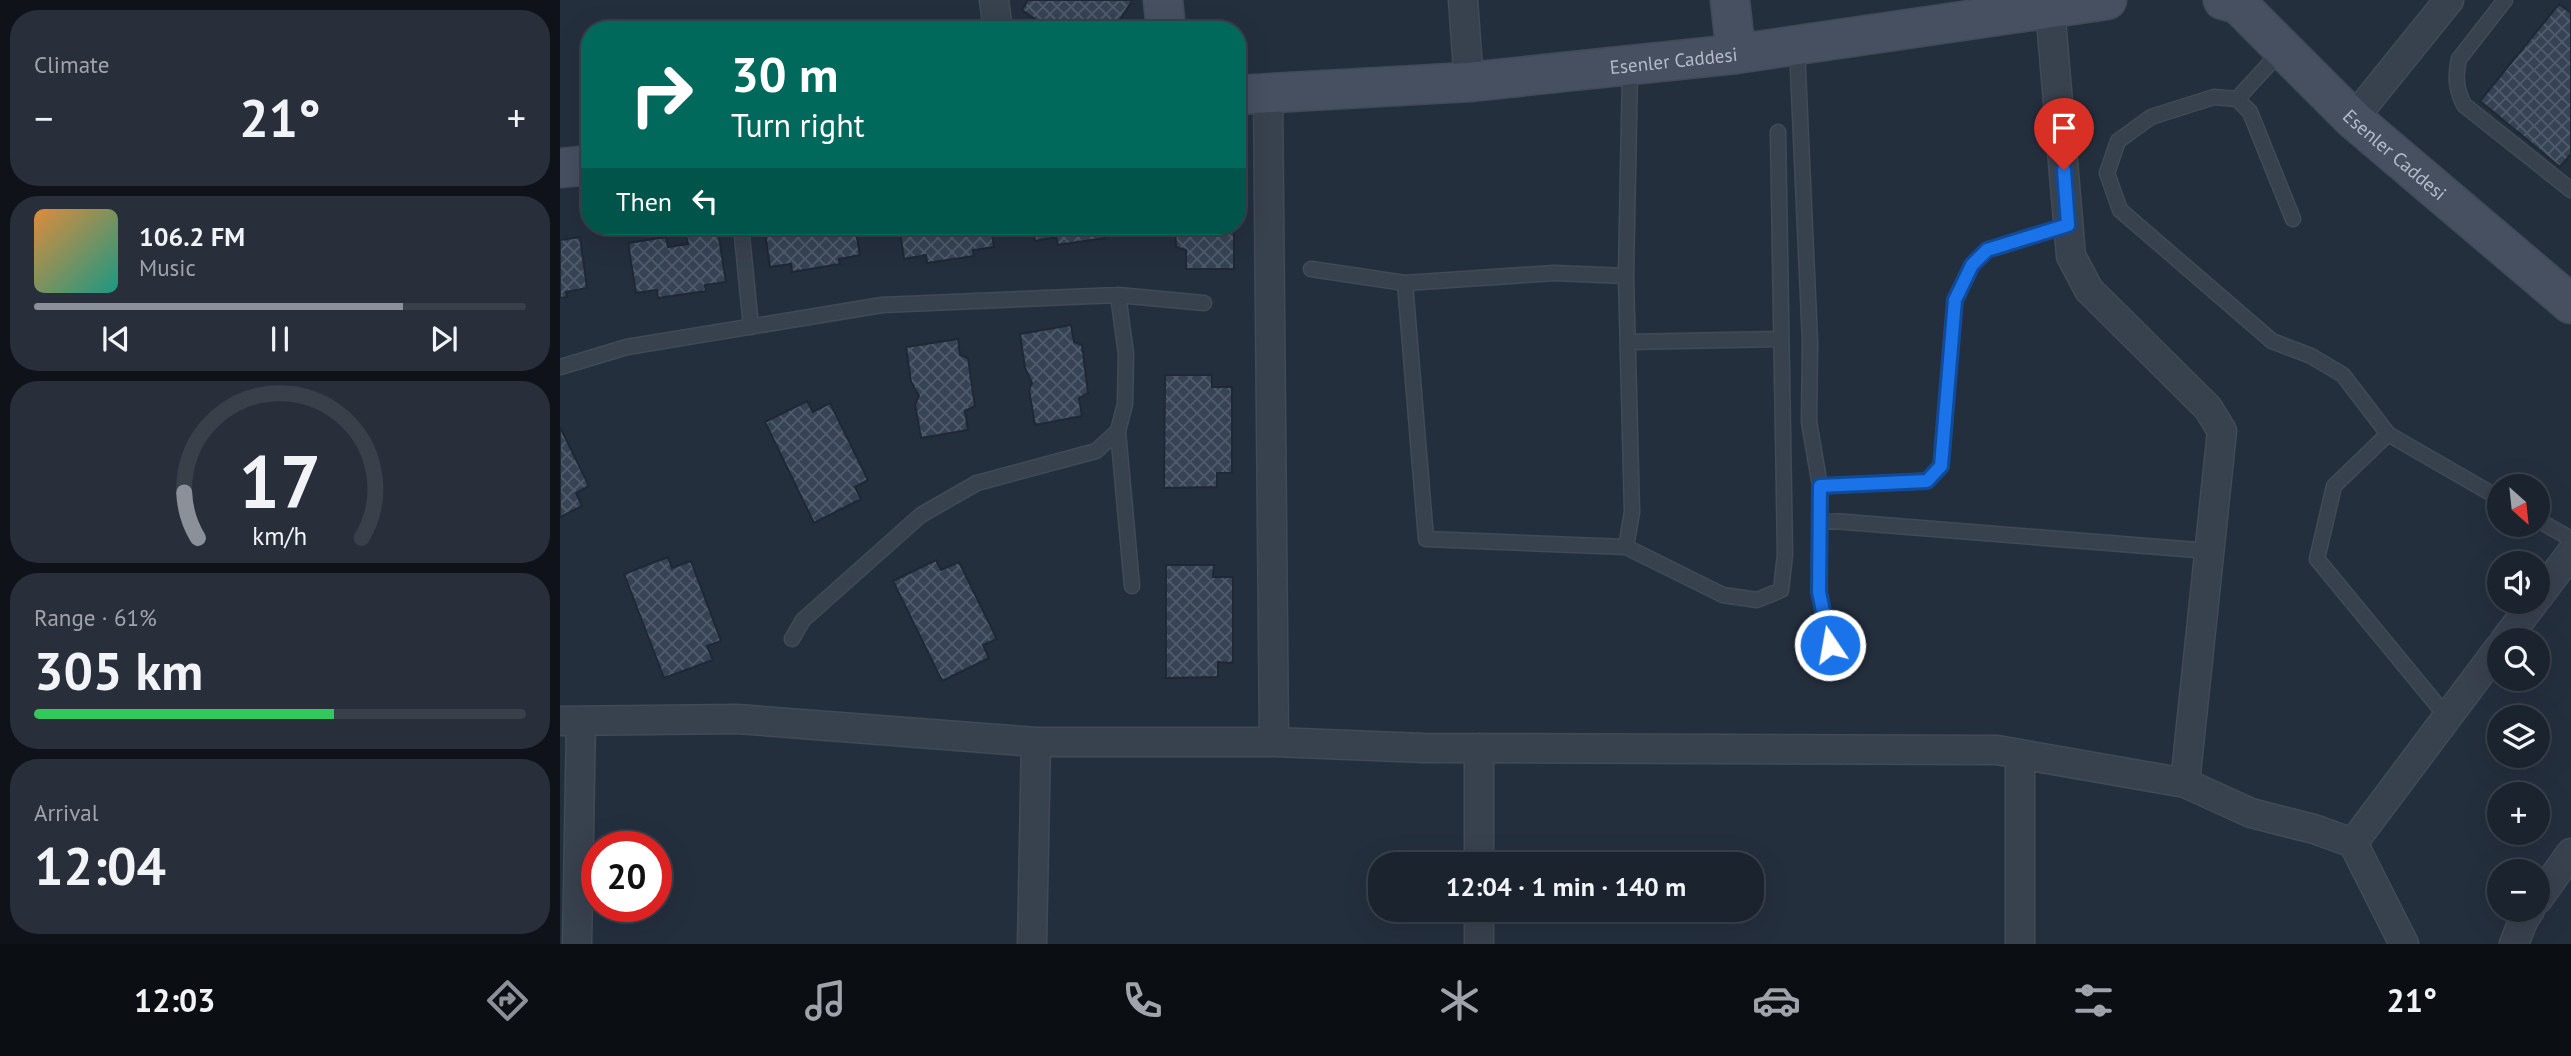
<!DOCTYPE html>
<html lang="en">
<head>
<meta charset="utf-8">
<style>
  body { margin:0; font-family:"PT Sans",sans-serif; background:#282f3a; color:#f1f3f6; height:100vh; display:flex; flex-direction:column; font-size:26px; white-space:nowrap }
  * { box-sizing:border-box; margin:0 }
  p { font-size:23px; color:#a0a4aa }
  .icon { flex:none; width:38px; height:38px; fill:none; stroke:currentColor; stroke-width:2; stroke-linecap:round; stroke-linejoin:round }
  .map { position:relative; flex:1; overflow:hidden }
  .sheet { display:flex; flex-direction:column; gap:10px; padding:10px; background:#0f1319; width:560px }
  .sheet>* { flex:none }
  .top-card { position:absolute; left:21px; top:21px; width:665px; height:214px; border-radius:28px; box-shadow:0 7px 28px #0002,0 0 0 2px #39404a; background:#00695c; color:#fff; overflow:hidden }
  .needle { width:46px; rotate:153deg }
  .buttons { position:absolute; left:1927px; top:474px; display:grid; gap:14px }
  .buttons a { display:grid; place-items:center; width:63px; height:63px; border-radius:50%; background:#1b232e; box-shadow:0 7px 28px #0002,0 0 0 2px #39404a; font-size:35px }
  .speed { position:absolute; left:21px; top:831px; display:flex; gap:14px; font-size:35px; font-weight:700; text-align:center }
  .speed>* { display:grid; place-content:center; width:91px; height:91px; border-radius:50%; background:#1b232e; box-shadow:0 7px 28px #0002,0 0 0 2px #39404a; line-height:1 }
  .speed .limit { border:10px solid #d22; background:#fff; color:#111 }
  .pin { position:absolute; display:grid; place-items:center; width:60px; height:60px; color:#fff; margin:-72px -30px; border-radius:50% 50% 50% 0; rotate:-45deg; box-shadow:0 0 7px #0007 }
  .pin .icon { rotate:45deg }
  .me { position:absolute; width:77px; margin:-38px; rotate:348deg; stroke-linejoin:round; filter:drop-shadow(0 0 5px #0008) }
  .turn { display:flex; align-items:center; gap:24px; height:147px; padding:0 35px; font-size:32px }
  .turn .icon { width:91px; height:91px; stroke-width:2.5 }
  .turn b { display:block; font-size:49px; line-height:60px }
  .then { display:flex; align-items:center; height:66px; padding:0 35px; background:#0003; gap:14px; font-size:26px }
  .big { font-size:52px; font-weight:700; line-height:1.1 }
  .sheet .card { flex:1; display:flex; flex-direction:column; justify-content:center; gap:10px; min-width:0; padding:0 24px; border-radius:28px; background:#282f3a }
  .sheet .dial { align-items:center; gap:0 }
  .dial svg { height:182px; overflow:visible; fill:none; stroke:#39404a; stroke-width:7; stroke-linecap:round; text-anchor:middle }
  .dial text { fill:#f1f3f6; stroke:none }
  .song { display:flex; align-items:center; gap:21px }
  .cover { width:84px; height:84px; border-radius:10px; background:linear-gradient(135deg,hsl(30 70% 55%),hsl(170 70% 35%)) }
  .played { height:7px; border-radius:4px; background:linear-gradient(90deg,#8c9099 75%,#39404a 75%) }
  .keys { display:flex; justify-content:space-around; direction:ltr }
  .heat { display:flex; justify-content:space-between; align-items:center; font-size:38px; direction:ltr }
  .charge { height:10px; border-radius:5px; background:linear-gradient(90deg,#34c759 61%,#39404a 0) }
  .trip { position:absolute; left:808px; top:852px; width:396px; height:70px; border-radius:28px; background:#1b232e; box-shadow:0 7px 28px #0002,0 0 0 2px #39404a; font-weight:700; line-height:70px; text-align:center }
  .tab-bar { display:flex; height:112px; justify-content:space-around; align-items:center; background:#0b0e12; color:#a0a4aa }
  .tab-bar .icon { width:49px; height:49px }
  .tab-bar .active { color:#8c9099 }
  .tab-bar b { font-size:32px; color:#f1f3f6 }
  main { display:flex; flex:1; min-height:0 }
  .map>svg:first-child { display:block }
</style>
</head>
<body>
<main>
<section class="sheet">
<div class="card"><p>Climate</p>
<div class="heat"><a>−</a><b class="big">21°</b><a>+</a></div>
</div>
<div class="card">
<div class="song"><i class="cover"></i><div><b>106.2 FM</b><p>Music</p></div></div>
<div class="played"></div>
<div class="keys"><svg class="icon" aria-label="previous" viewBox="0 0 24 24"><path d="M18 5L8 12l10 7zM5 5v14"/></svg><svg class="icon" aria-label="pause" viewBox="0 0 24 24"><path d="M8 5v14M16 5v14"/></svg><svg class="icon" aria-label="next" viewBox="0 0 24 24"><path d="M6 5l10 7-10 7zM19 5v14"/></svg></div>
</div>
<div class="card dial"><svg viewBox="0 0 100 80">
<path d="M14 69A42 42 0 1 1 86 69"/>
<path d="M14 69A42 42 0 0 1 8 49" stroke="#8c9099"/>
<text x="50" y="56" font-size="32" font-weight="700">17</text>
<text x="50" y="72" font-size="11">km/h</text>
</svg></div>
<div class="card"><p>Range · 61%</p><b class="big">305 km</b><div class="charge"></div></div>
<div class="card"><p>Arrival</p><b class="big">12:04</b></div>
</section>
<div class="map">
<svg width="2011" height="944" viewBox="0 0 2011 944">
  <defs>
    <pattern id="building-cross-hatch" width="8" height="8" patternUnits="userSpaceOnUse" patternTransform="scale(1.75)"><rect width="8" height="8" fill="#364354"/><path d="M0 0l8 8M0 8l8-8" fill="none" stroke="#515c6b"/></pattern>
  </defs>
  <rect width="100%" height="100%" fill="#242f3e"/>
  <path fill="url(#building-cross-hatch)" stroke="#1f2835" stroke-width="2" d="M 468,0 L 571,0 L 572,1 L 553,30 L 491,30 L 462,10 Z
    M 1999,4 L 2011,13 L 2011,154 L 2000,167 L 1920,101 Z
    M 204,226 L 295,226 L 300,255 L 279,259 L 280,264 L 232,272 L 231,264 L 210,267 Z
    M 339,226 L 431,226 L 434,247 L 413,250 L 414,256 L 367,263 L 366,255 L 344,259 Z
    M 473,226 L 565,226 L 565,229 L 544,233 L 545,238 L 498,245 L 496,237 L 475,241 Z
    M 615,226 L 669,226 L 674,234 L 674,269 L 626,269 L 626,250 L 616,247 Z
    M 158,231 L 166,282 L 145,285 L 146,291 L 98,298 L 97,290 L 76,293 L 68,243 L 106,237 L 108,247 L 128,244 L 126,235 Z
    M 20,237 L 27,288 L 6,292 L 7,297 L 0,298 L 0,240 Z
    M 511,325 L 514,342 L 522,345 L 528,393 L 519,398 L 522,416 L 475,425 L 469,390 L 472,383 L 465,368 L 460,334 Z
    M 398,339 L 400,355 L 408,358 L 415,406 L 405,411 L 408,430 L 361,438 L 355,404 L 359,396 L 351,382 L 346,347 Z
    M 605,375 L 652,375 L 652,387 L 672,387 L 672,473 L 657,473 L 657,487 L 604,488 Z
    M 247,401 L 253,412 L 270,403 L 308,480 L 295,487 L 301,499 L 254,523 L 205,422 Z
    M 0,427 L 29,486 L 16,493 L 22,506 L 0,517 Z
    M 108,557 L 112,568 L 131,561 L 161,641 L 147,646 L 153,660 L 104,678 L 64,574 Z
    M 376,560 L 381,570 L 399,562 L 437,639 L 423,645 L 429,658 L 382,681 L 333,581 Z
    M 606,565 L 654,565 L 653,577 L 673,577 L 673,663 L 658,662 L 658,677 L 606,678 Z"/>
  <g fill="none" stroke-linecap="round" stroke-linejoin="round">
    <defs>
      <path id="lane" d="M 1945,0 L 1899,59 C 1895,76 1896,89 1904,105 L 2011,190
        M 1237,47 L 1250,342 L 1249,422 L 1260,486 L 1259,591 L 1270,645
        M 1070,67 L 1066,276 L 1072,512 L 1066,547 L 1163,595 L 1197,600 L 1221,590 L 1225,555 L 1218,132
        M 1677,99 L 1722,50
        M 1733,219 L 1690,112 L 1677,99 L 1654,97 L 1591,117 L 1558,141 L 1547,173 L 1560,210 L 1712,341 L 1751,356 L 1783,375 L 1828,434 L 1939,498
        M 181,226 L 191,327
        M 751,269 L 845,283 L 994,273 L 1066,276
        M 845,283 L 866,539 L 1066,547
        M 1068,342 L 1221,339
        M 0,367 L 67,347 L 322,305 L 558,295 L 644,303
        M 558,431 L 572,586
        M 1828,434 L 1774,486 L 1757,559 L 1887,717
        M 1260,486 L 1367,481 L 1381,466 L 1395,300 L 1412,265 L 1427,250 L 1508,225
        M 1261,520 L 1649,551
        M 1978,520 L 2011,539
        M 232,639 L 243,620 L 361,515 L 417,483 L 536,451 L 558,431 L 565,404 L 566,354 L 558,295"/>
      <path id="street" d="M 434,0 L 438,30
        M 903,0 L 909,82
        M 1490,8 L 1511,256 L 1529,290 L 1648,408 L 1662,431 L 1625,783
        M 708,95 L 714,742
        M 1793,119 L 1889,0
        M 1978,597 L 2011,553
        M 1945,640 L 1974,602
        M 0,721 L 177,719 L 476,742 L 714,742 L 864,748 L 1437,750 L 1625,783 L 1691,813 L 1754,829 L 1793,843 L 1844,944
        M 919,748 L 919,864
        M 1793,843 L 1939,648
        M 1978,899 L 2011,853
        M 919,910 L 919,944
        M 17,944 L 21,721
        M 472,944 L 476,742
        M 1460,944 L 1460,754
        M 1954,944 L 1963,921 L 1970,910"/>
      <g id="secondary">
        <path d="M 603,0 L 606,30"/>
        <path d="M 1170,0 L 1176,54"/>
        <path id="s1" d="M 1663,0 L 1678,4 L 1793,119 L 2011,304"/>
        <path id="s2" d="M 677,95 L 909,82 L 1176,54 L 1547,0"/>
        <path d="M 0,168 L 30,165"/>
      </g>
    </defs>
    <use href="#lane" stroke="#414a57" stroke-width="17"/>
    <use href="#street" stroke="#414a57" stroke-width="31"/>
    <use href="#secondary" stroke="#414a57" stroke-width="41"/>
    <use href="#lane" stroke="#38414e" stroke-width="14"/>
    <use href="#street" stroke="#38414e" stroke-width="28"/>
    <use href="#secondary" stroke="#465061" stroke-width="38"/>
  </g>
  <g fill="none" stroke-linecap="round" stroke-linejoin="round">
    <defs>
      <path id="route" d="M 1270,645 L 1259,592 L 1260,486 L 1367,481 L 1381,466 L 1395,300 L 1412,265 L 1427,250 L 1508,225 L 1504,170"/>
    </defs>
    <use href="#route" stroke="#114b97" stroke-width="18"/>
    <use href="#route" stroke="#1a73e8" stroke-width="12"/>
  </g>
  <g text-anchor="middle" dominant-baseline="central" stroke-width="7" stroke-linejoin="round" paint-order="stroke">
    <g font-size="19" fill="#b4bcc9" stroke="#1d2633">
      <text stroke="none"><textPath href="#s2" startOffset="438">Esenler Caddesi</textPath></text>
      <text stroke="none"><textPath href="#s1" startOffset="233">Esenler Caddesi</textPath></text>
    </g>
  </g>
</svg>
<div class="buttons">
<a><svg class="needle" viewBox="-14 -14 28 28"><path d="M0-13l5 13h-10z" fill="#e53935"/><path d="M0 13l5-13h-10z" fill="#a0a4aa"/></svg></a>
<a><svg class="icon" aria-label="sound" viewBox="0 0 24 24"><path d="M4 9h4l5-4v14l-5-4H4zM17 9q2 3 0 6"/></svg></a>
<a><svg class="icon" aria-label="search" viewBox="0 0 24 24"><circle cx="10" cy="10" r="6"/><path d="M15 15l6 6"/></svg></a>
<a><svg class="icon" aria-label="layers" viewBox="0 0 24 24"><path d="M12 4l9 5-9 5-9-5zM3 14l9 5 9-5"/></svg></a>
<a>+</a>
<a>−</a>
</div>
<div class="speed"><div class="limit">20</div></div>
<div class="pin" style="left:1504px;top:170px;background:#d93025"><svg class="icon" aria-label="arrive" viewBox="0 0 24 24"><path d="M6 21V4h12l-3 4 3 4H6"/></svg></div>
<svg class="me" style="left:1270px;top:645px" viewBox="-20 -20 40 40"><circle r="17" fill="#1a73e8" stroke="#fff" stroke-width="3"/><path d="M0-11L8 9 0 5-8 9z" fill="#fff"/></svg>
<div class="trip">12:04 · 1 min · 140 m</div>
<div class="top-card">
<div class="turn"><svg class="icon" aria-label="right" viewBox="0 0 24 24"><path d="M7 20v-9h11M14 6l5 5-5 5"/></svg><div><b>30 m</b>Turn right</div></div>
<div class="then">Then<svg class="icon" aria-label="left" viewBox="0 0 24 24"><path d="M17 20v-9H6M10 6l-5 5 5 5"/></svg></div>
</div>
</div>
</main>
<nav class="tab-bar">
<b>12:03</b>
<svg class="icon active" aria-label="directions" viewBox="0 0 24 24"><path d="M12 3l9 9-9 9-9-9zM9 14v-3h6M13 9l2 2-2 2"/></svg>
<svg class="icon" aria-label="music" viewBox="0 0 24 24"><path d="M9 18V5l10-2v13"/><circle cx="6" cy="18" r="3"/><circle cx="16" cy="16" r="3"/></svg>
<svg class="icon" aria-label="phone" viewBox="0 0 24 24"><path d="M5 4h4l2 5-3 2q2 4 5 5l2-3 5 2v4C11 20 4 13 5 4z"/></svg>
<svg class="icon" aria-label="climate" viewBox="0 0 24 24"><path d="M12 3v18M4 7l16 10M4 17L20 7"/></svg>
<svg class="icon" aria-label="car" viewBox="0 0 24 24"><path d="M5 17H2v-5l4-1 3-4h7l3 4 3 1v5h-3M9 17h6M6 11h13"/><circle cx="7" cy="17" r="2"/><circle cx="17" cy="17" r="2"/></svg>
<svg class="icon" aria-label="filters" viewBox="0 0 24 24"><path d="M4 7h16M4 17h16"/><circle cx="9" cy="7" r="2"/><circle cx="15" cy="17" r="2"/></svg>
<b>21°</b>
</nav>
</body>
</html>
